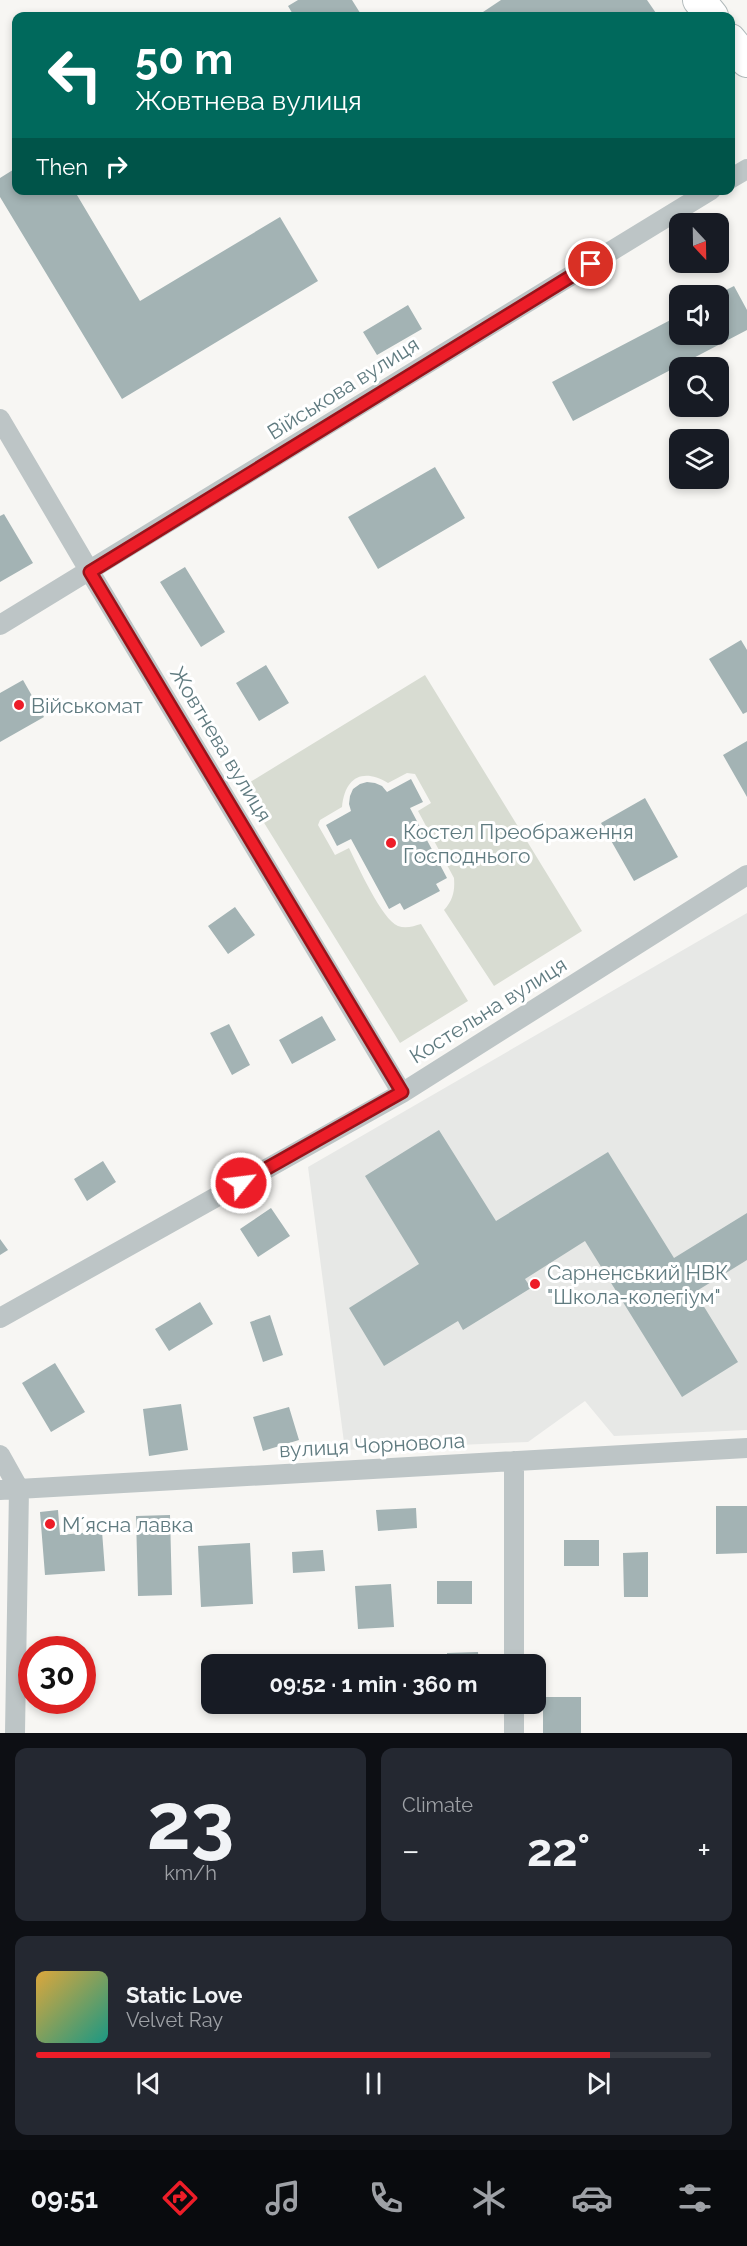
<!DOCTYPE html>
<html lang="en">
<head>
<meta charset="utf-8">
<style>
  body { margin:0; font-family:Raleway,sans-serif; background:#242831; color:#f1f3f6; height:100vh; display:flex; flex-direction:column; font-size:22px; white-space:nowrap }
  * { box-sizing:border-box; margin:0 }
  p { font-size:20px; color:#9ea1a6 }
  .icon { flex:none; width:33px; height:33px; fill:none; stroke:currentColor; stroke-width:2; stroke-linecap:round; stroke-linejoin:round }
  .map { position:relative; height:1733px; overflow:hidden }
  .panel { display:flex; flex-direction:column; gap:15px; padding:15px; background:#0d0f14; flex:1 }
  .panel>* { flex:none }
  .banner { position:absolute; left:12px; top:12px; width:723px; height:183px; border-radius:12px; box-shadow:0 3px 9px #0003; background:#00695c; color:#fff; overflow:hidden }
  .needle { width:39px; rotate:158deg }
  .fabs { position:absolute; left:669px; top:213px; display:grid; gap:12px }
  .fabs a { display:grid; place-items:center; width:60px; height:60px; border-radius:12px; background:#171b24; box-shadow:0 3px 9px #0003; font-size:30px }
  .speed { position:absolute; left:18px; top:1636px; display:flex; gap:12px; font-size:30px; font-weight:700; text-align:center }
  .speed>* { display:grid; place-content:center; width:78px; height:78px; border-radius:50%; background:#171b24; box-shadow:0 3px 9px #0003; line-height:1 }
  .speed .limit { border:9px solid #d22; background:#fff; color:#111 }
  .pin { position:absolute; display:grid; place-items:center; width:51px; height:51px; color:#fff; margin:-26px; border:3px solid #fff; border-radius:50%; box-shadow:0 2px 6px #0007 }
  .me { position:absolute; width:66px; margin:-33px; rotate:61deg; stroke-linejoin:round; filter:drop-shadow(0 0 4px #0008) }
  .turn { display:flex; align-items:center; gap:21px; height:126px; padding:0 24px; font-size:27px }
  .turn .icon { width:78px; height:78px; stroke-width:2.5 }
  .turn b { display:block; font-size:42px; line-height:51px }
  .then { display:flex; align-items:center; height:57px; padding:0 24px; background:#0003; gap:12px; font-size:22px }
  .big { font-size:45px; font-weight:700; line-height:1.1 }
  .panel .card { flex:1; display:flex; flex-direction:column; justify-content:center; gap:9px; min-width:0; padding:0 21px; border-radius:12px; background:#242831 }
  .panel .dial { align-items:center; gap:0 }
  .dial b { font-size:78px; line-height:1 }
  .song { display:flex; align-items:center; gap:18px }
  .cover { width:72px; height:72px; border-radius:9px; background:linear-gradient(135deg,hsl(40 70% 55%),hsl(170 70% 35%)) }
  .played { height:6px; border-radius:3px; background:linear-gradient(90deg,#ed1d28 85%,#363941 85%) }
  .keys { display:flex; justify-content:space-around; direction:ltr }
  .heat { display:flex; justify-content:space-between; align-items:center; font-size:33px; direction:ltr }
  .panel .tiles { flex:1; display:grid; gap:15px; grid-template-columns:1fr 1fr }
  .card:last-child { grid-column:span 2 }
  .trip { position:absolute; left:201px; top:1654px; width:345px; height:60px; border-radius:12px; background:#171b24; box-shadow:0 3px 9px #0003; font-weight:700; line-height:60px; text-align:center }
  .menu { display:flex; height:96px; justify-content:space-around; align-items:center; background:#090b0e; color:#9ea1a6 }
  .menu .icon { width:42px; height:42px }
  .menu .selected { color:#ed1d28 }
  .menu b { font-size:27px; color:#f1f3f6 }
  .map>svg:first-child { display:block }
</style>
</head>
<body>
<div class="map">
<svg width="747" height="1733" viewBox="0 0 747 1733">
  <rect width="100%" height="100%" fill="#f7f6f3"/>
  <path fill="#e7e8e6" d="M 747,913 L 747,1430 L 614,1436 L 585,1401 L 528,1442 L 345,1450 L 308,1167 Z"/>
  <path fill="#d8dcd2" d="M 425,675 L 582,931 L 494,986 L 444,910 C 453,900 455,891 454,878 L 418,811 L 431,803 L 415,774 L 407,773 L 388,783 C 363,768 345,777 342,807 L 320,820 L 318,825 L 335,855 L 349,848 C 357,864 382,920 398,926 C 406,929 414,926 421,924 L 468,1001 L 400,1043 L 242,787 Z"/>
  <path fill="#a3b3b4" d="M 298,0 L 352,0 L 362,16 L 294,16 L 288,6 Z
    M 501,0 L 647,0 L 658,16 L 477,16 Z
    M 16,168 L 16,190 L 74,190 L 140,301 L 280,217 L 318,281 L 122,399 L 0,197 L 0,178 Z
    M 734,286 L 747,310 L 747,330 L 573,421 L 552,382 L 680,315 L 680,334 L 718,334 L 718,294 Z
    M 408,305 L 422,329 L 377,355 L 363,332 Z
    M 435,467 L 465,518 L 378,569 L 348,517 Z
    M 4,514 L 33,563 L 0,582 L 0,516 Z
    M 185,567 L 225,632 L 201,647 L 160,582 Z
    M 741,640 L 747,650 L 747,712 L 743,714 L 709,659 Z
    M 266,665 L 289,703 L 259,721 L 236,683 Z
    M 23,680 L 44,717 L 0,742 L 0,693 Z
    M 747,741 L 747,797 L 723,755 Z
    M 411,779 L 423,802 L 410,808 L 447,878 L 436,884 L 440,891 L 404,910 L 400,903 L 389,909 L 351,839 L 337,846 L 326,825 L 351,811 L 349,804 L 350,796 L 353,789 L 360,784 L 367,782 L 375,783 L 382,786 L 387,792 Z
    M 645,798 L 678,857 L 634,881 L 601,823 Z
    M 235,907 L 255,935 L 228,954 L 208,926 Z
    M 322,1016 L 336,1040 L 292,1064 L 279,1040 Z
    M 229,1024 L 250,1065 L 232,1075 L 210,1033 Z
    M 439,1130 L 496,1221 L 608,1152 L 674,1258 L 747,1213 L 747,1260 L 695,1292 L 738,1362 L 682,1397 L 585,1241 L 525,1279 L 531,1288 L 463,1330 L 458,1321 L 384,1366 L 349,1308 L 419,1264 L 365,1176 Z
    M 103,1161 L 116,1182 L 87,1201 L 74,1179 Z
    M 271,1208 L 290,1236 L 258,1257 L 240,1229 Z
    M 0,1239 L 8,1250 L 0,1255 Z
    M 200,1302 L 213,1324 L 169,1351 L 155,1329 Z
    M 270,1315 L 283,1355 L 263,1362 L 250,1322 Z
    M 55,1363 L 85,1412 L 51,1432 L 22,1383 Z
    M 181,1404 L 188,1450 L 149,1456 L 143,1409 Z
    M 289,1407 L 299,1440 L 263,1451 L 253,1417 Z
    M 716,1506 L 747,1506 L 747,1553 L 716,1554 Z
    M 416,1508 L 417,1528 L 378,1531 L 376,1510 Z
    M 58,1510 L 60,1535 L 102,1531 L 105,1571 L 45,1575 L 40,1512 Z
    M 170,1515 L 172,1595 L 138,1596 L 136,1516 Z
    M 564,1540 L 599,1540 L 599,1566 L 564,1566 Z
    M 250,1543 L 253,1604 L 201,1607 L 198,1546 Z
    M 323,1550 L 325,1571 L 293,1573 L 292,1552 Z
    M 648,1552 L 648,1597 L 624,1597 L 623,1553 Z
    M 437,1581 L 472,1581 L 472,1604 L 437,1604 Z
    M 391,1584 L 394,1627 L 358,1629 L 355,1586 Z
    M 478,1652 L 479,1665 L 447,1665 L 447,1653 Z
    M 543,1697 L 581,1697 L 581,1733 L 543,1733 Z"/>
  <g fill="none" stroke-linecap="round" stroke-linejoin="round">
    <defs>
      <path id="primary" d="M 699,0 L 712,16
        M 730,40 L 747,61"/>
    </defs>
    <use href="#primary" stroke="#b0b9ba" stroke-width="34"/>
    <path stroke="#bdc5c6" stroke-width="20" d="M 730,179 L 747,169
      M 0,419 L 90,572 L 402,1093
      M 0,625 L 711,190
      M 0,1318 L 402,1093 L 747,875
      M 0,1455 L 19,1489 L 15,1733
      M 514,1461 L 514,1665
      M 0,1490 L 747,1448
      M 514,1704 L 514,1733"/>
    <use href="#primary" stroke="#fff" stroke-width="32"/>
  </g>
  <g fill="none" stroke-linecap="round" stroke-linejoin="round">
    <defs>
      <path id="route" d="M 241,1183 L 402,1092 L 90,572 L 591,264"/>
    </defs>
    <use href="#route" stroke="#9a131a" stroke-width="15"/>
    <use href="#route" stroke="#ed1d28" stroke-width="10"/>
  </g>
  <g fill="#ed1d28" stroke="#fff" stroke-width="2">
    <circle cx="19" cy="705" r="6"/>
    <circle cx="391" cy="843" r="6"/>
    <circle cx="535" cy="1284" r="6"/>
    <circle cx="50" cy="1524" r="6"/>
  </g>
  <g text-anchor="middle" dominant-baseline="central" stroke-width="6" stroke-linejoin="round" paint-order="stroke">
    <g font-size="21" fill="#607b80" stroke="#fff">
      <text transform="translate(343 388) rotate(-32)">Військова вулиця</text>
      <text transform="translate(221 744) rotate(59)">Жовтнева вулиця</text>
      <text transform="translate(488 1010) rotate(-32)">Костельна вулиця</text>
      <text transform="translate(372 1445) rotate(-3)">вулиця Чорновола</text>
    </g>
    <g font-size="21" fill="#607b80" stroke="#fff" text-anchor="start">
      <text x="31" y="705">Військомат</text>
      <text x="403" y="831">Костел Преображення<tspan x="403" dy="24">Господнього</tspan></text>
      <text x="547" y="1272">Сарненський НВК<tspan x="547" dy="24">"Школа-колегіум"</tspan></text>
      <text x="62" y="1524">Мʼясна лавка</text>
    </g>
  </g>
</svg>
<div class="fabs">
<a><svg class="needle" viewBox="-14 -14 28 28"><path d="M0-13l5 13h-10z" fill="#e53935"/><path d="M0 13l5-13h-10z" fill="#9ea1a6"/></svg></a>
<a><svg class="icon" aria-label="sound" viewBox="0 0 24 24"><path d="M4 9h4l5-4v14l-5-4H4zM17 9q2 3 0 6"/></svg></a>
<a><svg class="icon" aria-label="search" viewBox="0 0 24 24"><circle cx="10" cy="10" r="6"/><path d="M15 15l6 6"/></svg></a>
<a><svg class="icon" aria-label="layers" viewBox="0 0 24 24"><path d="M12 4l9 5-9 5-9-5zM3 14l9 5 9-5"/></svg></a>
</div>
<div class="speed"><div class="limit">30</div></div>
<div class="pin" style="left:591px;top:264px;background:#d93025"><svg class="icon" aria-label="arrive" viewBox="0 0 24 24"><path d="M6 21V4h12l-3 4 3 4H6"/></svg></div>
<svg class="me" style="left:241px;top:1183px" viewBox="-20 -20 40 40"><circle r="17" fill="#ed1d28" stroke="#fff" stroke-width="3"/><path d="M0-11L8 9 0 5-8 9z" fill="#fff"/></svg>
<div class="trip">09:52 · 1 min · 360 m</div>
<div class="banner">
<div class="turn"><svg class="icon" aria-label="left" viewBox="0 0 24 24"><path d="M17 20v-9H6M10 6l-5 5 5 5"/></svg><div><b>50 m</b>Жовтнева вулиця</div></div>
<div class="then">Then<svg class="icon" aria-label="right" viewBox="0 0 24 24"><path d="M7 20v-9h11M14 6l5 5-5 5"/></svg></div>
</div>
</div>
<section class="panel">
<div class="tiles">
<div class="card dial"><b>23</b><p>km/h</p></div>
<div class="card"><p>Climate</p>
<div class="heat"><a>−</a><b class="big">22°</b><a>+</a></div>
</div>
<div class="card">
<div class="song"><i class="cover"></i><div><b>Static Love</b><p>Velvet Ray</p></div></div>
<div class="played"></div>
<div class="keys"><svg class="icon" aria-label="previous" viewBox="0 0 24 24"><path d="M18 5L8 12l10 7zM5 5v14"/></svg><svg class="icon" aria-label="pause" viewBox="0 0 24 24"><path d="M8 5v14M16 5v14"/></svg><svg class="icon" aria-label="next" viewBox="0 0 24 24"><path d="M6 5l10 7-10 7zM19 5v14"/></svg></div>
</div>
</div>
</section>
<nav class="menu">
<b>09:51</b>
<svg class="icon selected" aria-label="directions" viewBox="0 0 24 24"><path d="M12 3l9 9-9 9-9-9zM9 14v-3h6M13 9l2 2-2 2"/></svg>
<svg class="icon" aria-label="music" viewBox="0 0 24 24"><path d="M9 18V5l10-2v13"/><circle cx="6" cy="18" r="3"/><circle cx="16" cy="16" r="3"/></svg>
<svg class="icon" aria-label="phone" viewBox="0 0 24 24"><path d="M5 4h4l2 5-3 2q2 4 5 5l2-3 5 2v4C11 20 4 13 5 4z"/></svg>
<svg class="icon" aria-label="climate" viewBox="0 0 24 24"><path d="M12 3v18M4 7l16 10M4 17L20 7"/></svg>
<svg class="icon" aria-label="car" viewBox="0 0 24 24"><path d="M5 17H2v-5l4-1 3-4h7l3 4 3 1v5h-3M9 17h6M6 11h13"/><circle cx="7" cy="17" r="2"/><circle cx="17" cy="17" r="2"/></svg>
<svg class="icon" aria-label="filters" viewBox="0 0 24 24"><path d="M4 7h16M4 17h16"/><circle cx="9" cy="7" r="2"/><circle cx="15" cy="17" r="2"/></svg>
</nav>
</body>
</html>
